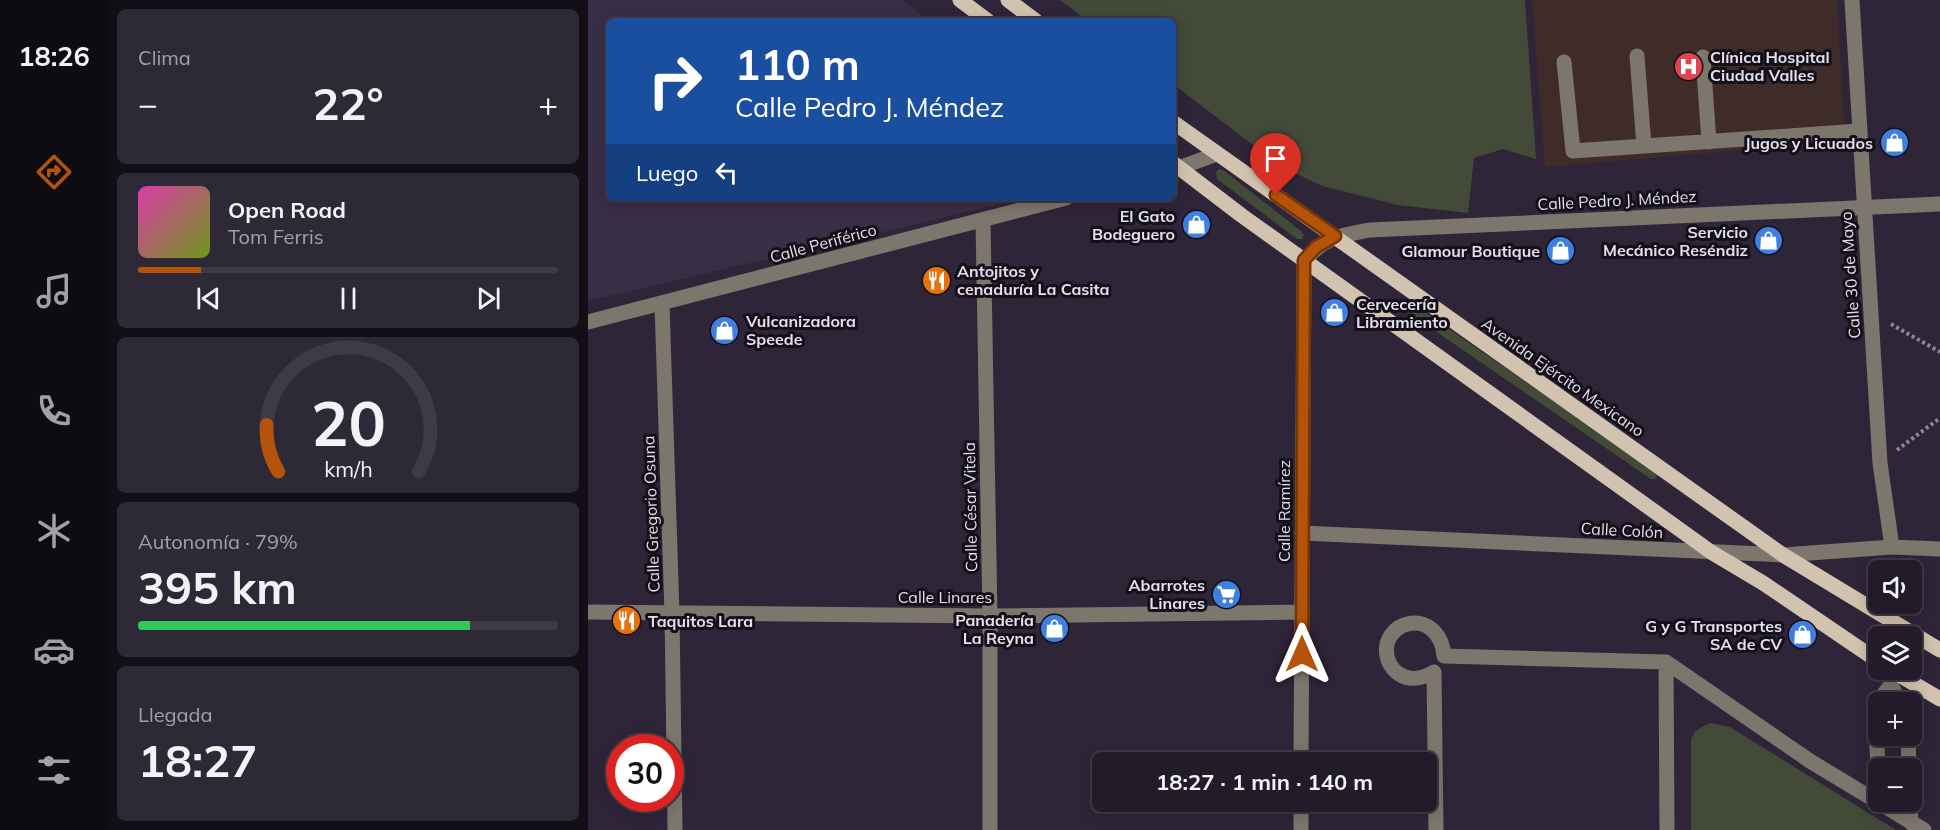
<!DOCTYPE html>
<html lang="es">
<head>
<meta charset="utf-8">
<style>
  body { margin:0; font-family:Mulish,sans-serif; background:#2e2936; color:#f1f3f6; height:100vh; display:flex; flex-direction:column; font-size:22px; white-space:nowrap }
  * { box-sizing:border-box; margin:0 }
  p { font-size:20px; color:#a2a1a8 }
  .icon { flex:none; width:33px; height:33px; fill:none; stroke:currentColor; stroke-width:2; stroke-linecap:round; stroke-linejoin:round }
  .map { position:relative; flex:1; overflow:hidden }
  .panel { display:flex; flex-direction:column; gap:9px; padding:9px; background:#130f17; width:480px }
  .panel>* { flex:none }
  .hud { position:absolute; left:18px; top:18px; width:570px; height:183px; border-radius:9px; box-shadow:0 3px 15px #0003,0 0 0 2px #3f3a47; background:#1a4fa0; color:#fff; overflow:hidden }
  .tools { position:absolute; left:1280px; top:560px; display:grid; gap:12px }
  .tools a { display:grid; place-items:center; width:54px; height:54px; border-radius:9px; background:#221c2a; box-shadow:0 3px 15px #0003,0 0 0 2px #3f3a47; font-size:30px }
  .speed { position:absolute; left:18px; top:734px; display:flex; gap:12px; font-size:30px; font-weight:700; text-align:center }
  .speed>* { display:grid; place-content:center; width:78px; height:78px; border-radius:50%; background:#221c2a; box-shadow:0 3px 15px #0003,0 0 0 2px #3f3a47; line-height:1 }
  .speed .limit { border:9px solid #d22; background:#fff; color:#111 }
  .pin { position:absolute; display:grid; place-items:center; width:51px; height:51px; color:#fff; margin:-62px -26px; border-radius:50% 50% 50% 0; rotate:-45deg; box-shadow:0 0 6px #0007 }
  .pin .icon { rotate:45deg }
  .me { position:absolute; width:66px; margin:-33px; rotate:0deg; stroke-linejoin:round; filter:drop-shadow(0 0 4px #0008) }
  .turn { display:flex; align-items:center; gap:21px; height:126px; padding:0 30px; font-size:27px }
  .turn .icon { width:78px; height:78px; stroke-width:2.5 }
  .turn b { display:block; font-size:42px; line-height:51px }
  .then { display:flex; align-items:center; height:57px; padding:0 30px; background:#0003; gap:12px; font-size:22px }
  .big { font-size:45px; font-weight:700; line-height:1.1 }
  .panel .card { flex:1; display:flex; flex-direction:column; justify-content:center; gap:9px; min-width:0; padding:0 21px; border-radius:9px; background:#2e2936 }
  .panel .dial { align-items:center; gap:0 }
  .dial svg { height:156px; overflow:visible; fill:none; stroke:#3f3a47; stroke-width:7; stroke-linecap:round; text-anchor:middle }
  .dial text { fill:#f1f3f6; stroke:none }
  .song { display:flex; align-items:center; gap:18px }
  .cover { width:72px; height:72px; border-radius:9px; background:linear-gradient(135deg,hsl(320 70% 55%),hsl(80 70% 35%)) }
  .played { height:6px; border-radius:3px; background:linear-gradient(90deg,#b45309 15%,#3f3a47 15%) }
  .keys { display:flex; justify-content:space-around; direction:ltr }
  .heat { display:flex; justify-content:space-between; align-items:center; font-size:33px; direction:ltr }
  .charge { height:9px; border-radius:4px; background:linear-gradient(90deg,#34c759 79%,#3f3a47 0) }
  .trip { position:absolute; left:504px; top:752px; width:345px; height:60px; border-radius:9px; background:#221c2a; box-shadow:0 3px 15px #0003,0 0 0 2px #3f3a47; font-weight:700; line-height:60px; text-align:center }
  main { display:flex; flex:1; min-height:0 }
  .tabs { display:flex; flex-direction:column; width:108px; justify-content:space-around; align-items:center; background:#0e0b11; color:#a2a1a8 }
  .tabs .icon { width:42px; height:42px }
  .tabs .active { color:#b45309 }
  .tabs b { font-size:27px; color:#f1f3f6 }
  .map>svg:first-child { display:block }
</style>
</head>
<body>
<main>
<nav class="tabs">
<b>18:26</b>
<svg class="icon active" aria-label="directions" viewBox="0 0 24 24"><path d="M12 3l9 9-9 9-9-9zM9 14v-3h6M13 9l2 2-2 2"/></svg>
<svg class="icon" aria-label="music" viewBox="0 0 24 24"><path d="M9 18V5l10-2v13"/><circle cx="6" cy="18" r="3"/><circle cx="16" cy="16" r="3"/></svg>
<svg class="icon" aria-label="phone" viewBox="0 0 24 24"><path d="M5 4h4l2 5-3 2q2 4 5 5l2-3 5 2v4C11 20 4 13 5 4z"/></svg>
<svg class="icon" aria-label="climate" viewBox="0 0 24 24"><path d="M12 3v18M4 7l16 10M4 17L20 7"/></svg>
<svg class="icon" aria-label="car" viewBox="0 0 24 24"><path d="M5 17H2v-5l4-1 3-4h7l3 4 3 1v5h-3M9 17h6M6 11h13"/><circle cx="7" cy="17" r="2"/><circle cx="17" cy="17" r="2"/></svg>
<svg class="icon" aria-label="filters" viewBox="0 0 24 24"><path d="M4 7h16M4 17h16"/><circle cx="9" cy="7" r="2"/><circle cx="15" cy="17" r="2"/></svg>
</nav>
<section class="panel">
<div class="card"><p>Clima</p>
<div class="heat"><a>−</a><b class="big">22°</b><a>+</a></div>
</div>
<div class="card">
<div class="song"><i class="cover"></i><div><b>Open Road</b><p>Tom Ferris</p></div></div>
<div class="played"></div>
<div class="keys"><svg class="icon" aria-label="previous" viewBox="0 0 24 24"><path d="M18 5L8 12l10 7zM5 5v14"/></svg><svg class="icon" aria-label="pause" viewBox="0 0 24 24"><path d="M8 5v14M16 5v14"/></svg><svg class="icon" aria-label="next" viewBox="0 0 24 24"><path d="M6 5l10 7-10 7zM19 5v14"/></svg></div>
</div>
<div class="card dial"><svg viewBox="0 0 100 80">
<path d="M14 69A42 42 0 1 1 86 69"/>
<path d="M14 69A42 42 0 0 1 8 45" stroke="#b45309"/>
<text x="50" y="56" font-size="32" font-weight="700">20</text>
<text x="50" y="72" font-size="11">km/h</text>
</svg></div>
<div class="card"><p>Autonomía · 79%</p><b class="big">395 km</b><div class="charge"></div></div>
<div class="card"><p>Llegada</p><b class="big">18:27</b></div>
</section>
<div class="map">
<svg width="1352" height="830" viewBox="0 0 1352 830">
  <rect width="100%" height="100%" fill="#2e2538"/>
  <path fill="#382e46" d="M 0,0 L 314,0 L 341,21 L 21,21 L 21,198 L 439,198 L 0,301 Z"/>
  <path fill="#3f2b28" d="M 944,0 L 1249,0 L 1257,141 L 957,167 Z"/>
  <path fill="#434a38" d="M 472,0 L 937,0 L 948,159 L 915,149 L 886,158 L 880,213 L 810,205 L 734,186 L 694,167 L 585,84 L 585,21 L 500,21 Z
    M 631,169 L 635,170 L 713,231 L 716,235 L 714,239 L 709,239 L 629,179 L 628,172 Z
    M 819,300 L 1068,472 L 1070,475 L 1067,479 L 1063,479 L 815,309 L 814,305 L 816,301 Z
    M 1122,723 L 1142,727 L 1308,830 L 1103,830 L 1103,740 L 1107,731 Z"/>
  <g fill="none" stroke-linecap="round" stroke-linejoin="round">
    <path stroke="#8e8797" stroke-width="4" stroke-dasharray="3 3" stroke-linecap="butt" d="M 1303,324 L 1352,352
      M 1309,450 L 1352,418"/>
    <path stroke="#7d766d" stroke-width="15" d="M 1264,0 L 1292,463 L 1304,547
      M 1049,56 L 1056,146
      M 1115,57 L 1121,142
      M 976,62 L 985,151 L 1271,131
      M 585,170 L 629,154
      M 395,220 L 402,616 L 402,830
      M 74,304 L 84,613 L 87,830
      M 0,322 L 478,198
      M 714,533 L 1195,555 L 1304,547 L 1352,549
      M 0,612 L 402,616 L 714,612
      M 1078,662 L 1079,830
      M 1303,685 L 1312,702
      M 1320,735 L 1321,768
      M 713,762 L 716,260 C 740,236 750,236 782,230 L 1352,204
      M 1290,768 L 1287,705 L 1303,685 L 1307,669
      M 1322,801 L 1323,823
      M 713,830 L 713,801
      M 848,830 L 846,672 C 835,678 823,682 811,674 C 806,671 802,665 800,660 C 788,620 851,604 856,656 L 1078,662 L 1222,761 L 1336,830"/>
    <path stroke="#d2c3b0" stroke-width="15" d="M 372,0 L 400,21
      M 420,0 L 448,21
      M 585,122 L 1195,555 L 1352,650
      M 585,163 L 653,215 L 1123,552 L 1175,583 L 1290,661
      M 1301,669 L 1352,699"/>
  </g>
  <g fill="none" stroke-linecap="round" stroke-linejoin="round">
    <defs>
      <path id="route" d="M 688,195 L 747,236 L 728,247 L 716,260 L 714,654"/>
    </defs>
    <use href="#route" stroke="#753606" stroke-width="15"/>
    <use href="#route" stroke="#b45309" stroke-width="10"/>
  </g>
  <defs>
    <symbol id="hospital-disc" viewBox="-11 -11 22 22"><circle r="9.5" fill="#e0444e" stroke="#141019"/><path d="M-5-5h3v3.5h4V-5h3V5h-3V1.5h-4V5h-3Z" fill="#fff"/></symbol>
    <symbol id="shop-disc" viewBox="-11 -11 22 22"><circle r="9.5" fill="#3f7fe0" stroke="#141019"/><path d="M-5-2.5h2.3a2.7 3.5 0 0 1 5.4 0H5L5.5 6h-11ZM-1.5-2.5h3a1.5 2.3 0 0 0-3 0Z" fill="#fff"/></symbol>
    <symbol id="restaurant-disc" viewBox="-11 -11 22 22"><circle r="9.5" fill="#e8710a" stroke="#141019"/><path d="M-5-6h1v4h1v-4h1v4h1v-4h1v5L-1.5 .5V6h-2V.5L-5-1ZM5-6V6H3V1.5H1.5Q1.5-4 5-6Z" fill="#fff"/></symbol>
    <symbol id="supermarket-disc" viewBox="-11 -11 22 22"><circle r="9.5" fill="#3f7fe0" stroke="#141019"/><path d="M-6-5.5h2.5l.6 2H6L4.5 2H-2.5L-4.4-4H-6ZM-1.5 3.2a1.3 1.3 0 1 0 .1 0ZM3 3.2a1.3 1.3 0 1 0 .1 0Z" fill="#fff"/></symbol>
  </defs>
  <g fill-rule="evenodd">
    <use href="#hospital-disc" x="1084" y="50" width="33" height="33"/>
    <use href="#shop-disc" x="1290" y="126" width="33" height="33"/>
    <use href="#shop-disc" x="592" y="208" width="33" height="33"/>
    <use href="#shop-disc" x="1164" y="224" width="33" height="33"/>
    <use href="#shop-disc" x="956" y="234" width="33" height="33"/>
    <use href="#restaurant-disc" x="332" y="264" width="33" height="33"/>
    <use href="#shop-disc" x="730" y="296" width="33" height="33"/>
    <use href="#shop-disc" x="120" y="314" width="33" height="33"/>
    <use href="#supermarket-disc" x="622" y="578" width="33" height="33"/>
    <use href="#restaurant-disc" x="22" y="604" width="33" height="33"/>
    <use href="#shop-disc" x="450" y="612" width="33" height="33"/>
    <use href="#shop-disc" x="1198" y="618" width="33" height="33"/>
  </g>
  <g text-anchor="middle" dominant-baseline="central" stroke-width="6" stroke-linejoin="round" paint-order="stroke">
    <g font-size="16" font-weight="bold" fill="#e4dfec" stroke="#141019" text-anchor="end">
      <text x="1122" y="57" text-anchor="start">Clínica Hospital<tspan x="1122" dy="18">Ciudad Valles</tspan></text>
      <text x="1285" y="143">Jugos y Licuados</text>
      <text x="587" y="216">El Gato<tspan x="587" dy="18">Bodeguero</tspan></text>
      <text x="1160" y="232">Servicio<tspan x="1160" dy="18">Mecánico Reséndiz</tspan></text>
      <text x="952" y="251">Glamour Boutique</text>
      <text x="369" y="271" text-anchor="start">Antojitos y<tspan x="369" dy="18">cenaduría La Casita</tspan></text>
      <text x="768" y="304" text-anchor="start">Cervecería<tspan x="768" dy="18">Libramiento</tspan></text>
      <text x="158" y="321" text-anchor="start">Vulcanizadora<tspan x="158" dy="18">Speede</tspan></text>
      <text x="617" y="585">Abarrotes<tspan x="617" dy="18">Linares</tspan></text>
      <text x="446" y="620">Panadería<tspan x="446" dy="18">La Reyna</tspan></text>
      <text x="60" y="621" text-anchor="start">Taquitos Lara</text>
      <text x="1194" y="626">G y G Transportes<tspan x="1194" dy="18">SA de CV</tspan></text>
    </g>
    <g font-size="16" fill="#e4dfec" stroke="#141019">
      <text transform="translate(1029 200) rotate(-3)">Calle Pedro J. Méndez</text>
      <text transform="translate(235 243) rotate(-15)">Calle Periférico</text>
      <text transform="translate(1262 275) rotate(-94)">Calle 30 de Mayo</text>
      <text transform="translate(975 377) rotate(35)">Avenida Ejército Mexicano</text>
      <text transform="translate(382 507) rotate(-91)">Calle César Vitela</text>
      <text transform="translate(696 511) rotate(-90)">Calle Ramírez</text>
      <text transform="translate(63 514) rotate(-92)">Calle Gregorio Osuna</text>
      <text transform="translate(1034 530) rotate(3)">Calle Colón</text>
      <text x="357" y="597">Calle Linares</text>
    </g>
  </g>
</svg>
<div class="tools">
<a><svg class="icon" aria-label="sound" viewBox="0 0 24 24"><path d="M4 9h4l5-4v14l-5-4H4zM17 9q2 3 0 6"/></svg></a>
<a><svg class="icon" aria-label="layers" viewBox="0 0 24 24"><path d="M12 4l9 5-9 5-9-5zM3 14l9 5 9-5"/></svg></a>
<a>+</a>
<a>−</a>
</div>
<div class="speed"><div class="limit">30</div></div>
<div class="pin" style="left:688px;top:195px;background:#d93025"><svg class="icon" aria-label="arrive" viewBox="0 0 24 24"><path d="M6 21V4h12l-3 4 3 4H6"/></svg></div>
<svg class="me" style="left:714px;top:654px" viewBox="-20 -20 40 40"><path d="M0-17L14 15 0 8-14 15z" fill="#b45309" stroke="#fff" stroke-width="4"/></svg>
<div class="trip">18:27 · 1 min · 140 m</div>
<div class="hud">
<div class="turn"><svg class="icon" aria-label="right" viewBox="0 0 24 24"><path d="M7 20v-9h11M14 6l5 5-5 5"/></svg><div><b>110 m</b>Calle Pedro J. Méndez</div></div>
<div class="then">Luego<svg class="icon" aria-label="left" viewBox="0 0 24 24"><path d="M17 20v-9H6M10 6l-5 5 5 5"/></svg></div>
</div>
</div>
</main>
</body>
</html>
